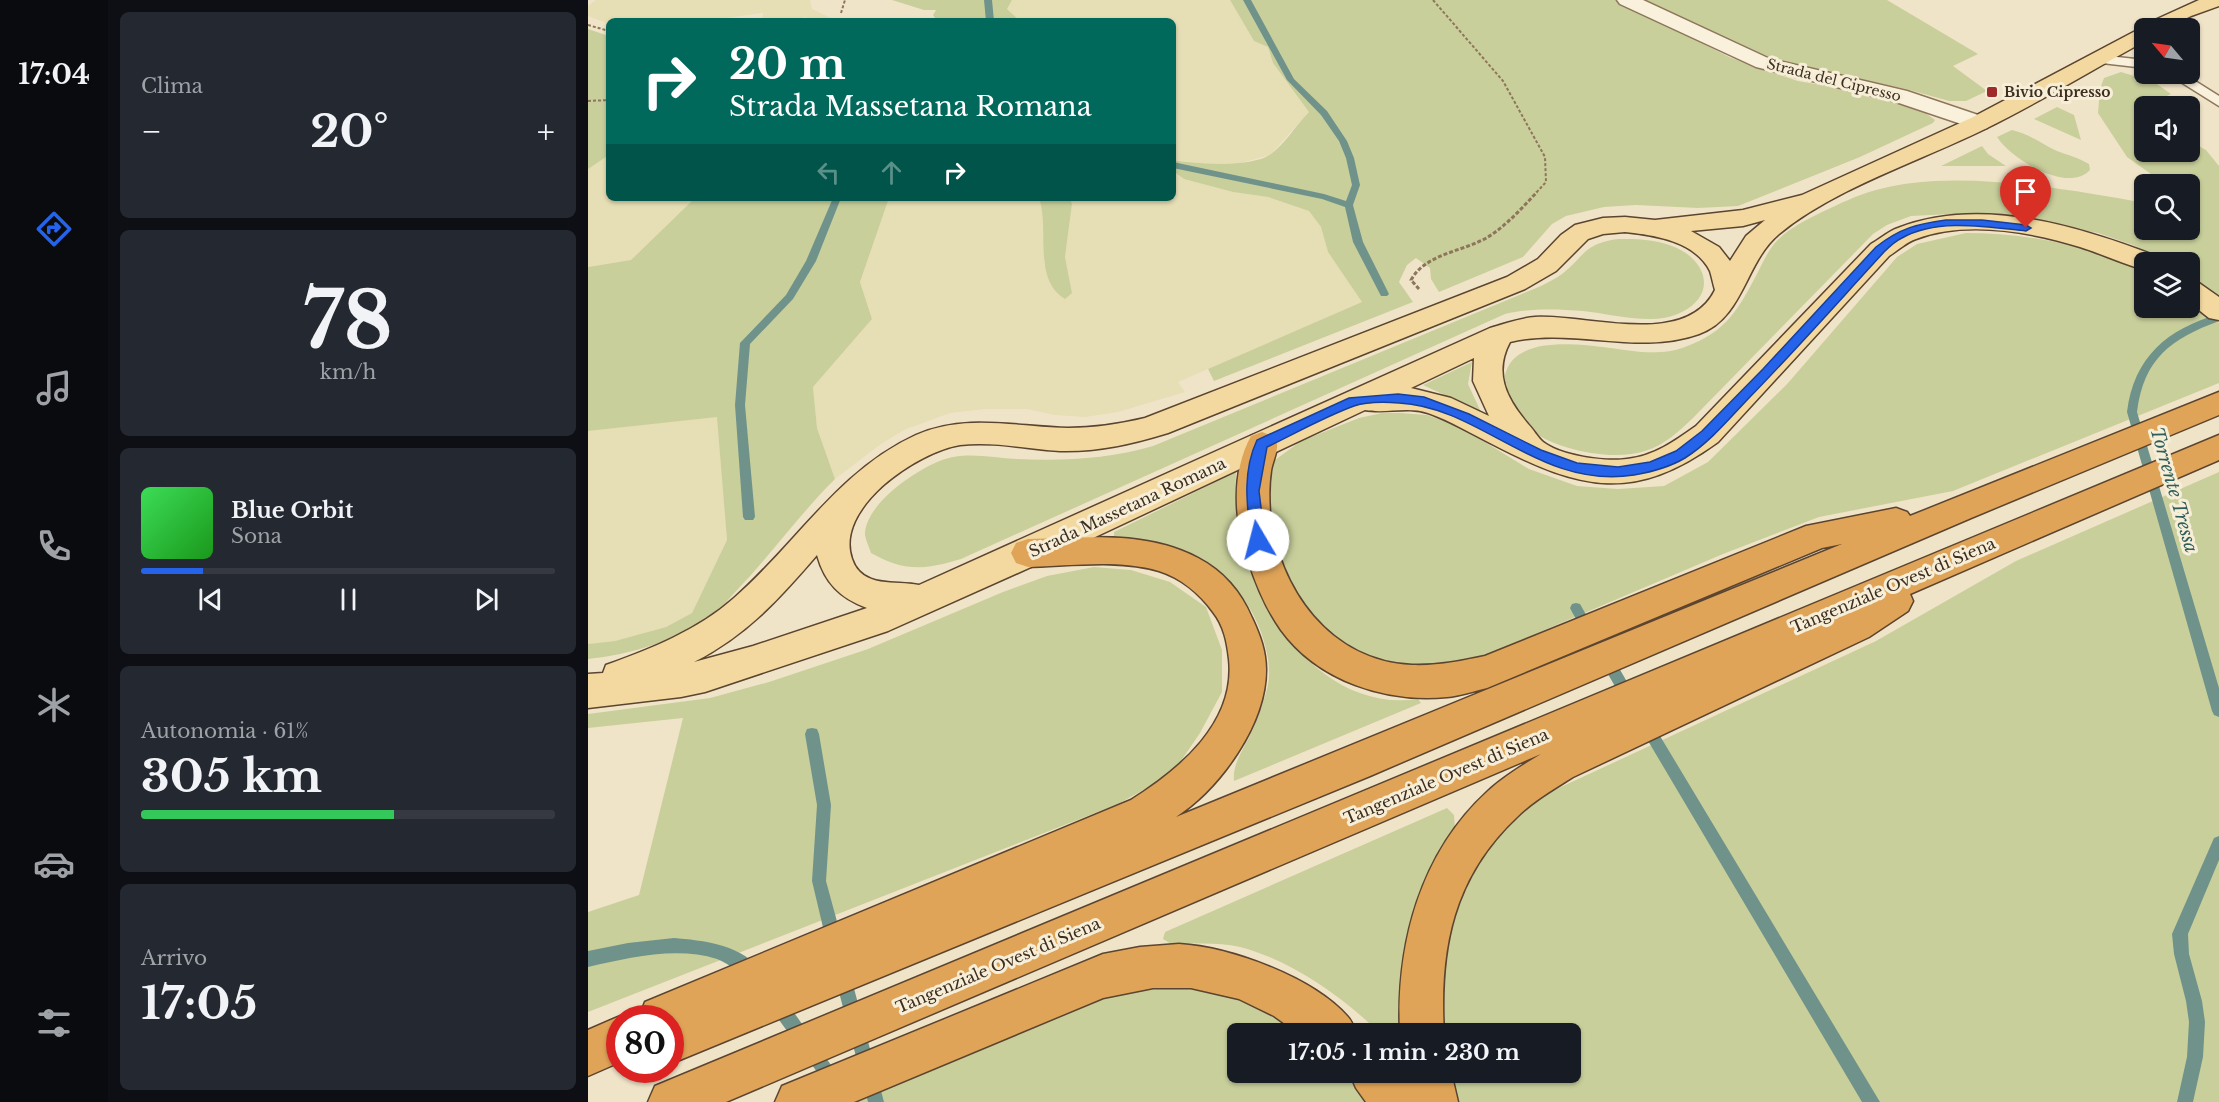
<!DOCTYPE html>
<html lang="it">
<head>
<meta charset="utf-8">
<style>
  body { margin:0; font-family:"Libre Baskerville",serif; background:#242831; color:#f1f3f6; height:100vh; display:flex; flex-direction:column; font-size:22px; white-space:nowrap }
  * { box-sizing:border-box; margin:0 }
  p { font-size:20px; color:#9ea1a6 }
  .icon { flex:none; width:33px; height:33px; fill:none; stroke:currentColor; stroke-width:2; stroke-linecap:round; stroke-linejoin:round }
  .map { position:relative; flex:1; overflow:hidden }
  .side { display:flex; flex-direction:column; gap:12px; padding:12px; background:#0d0f14; width:480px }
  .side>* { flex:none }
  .top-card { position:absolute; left:18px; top:18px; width:570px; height:183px; border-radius:9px; box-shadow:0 2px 4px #0004; background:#00695c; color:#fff; overflow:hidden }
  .needle { width:39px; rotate:299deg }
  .fabs { position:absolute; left:1546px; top:18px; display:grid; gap:12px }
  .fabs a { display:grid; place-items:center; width:66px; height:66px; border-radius:9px; background:#171b24; box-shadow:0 2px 4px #0004; font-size:30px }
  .speed { position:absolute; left:18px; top:1005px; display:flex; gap:12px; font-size:30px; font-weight:700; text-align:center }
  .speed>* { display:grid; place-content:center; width:78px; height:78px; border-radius:50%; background:#171b24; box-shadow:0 2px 4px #0004; line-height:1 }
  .speed .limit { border:9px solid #d22; background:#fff; color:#111 }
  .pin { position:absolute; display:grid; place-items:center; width:51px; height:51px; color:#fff; margin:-62px -26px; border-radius:50% 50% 50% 0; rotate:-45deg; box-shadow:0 0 6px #0007 }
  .pin .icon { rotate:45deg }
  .me { position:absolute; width:66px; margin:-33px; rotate:352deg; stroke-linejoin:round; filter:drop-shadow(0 0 4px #0008) }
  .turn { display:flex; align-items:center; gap:21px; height:126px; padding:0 24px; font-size:27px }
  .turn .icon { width:78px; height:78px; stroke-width:2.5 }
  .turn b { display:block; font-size:42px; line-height:51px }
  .lanes { display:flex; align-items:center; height:57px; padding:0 24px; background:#0003; justify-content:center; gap:30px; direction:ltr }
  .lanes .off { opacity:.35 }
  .big { font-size:45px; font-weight:800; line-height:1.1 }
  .side .card { flex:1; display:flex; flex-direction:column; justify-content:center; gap:9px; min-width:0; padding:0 21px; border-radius:9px; background:#242831 }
  .side .dial { align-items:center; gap:0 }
  .dial b { font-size:78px; line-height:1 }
  .song { display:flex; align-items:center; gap:18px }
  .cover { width:72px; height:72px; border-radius:9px; background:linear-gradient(135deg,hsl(130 70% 55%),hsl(120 70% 35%)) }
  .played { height:6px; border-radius:3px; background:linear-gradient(90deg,#2563eb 15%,#363941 15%) }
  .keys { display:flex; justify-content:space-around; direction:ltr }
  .heat { display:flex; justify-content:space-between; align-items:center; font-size:33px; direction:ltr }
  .charge { height:9px; border-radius:4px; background:linear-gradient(90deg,#34c759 61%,#363941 0) }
  .trip { position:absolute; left:639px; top:1023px; width:354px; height:60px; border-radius:9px; background:#171b24; box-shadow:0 2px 4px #0004; font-weight:800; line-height:60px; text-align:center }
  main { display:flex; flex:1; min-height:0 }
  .tab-bar { display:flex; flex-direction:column; width:108px; justify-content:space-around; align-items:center; background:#090b0e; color:#9ea1a6 }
  .tab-bar .icon { width:42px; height:42px }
  .tab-bar .active { color:#2563eb }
  .tab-bar b { font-size:27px; color:#f1f3f6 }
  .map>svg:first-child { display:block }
</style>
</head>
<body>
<main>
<nav class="tab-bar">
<b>17:04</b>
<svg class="icon active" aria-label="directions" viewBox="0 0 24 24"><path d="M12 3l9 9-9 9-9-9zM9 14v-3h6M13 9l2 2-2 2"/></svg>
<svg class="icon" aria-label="music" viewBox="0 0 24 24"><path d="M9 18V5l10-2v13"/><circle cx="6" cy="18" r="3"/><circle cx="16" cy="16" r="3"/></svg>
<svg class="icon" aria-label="phone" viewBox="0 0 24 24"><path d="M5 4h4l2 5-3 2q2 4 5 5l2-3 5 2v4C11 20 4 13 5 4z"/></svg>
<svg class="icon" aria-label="climate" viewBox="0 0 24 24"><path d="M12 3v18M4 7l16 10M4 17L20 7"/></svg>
<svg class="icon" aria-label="car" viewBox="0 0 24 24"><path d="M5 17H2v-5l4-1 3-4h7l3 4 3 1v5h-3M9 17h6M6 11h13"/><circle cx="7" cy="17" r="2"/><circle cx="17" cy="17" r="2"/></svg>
<svg class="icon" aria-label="filters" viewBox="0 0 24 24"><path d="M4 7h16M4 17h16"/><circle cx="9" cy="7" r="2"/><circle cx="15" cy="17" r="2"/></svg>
</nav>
<section class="side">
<div class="card"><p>Clima</p>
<div class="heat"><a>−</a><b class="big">20°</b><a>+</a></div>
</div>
<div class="card dial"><b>78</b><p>km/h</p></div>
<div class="card">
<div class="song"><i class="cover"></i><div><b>Blue Orbit</b><p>Sona</p></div></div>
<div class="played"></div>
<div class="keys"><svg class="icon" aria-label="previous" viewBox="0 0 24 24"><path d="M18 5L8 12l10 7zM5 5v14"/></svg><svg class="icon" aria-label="pause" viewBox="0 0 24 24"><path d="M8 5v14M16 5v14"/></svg><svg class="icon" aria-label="next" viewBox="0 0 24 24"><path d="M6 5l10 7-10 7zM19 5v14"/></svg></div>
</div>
<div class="card"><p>Autonomia · 61%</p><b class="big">305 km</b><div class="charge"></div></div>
<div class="card"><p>Arrivo</p><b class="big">17:05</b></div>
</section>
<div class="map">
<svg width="1631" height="1102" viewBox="0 0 1631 1102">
  <rect width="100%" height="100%" fill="#f0e4c8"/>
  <path fill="#e6deb5" d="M 8,0 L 222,0 L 224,9 L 248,21 L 220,21 L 218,17 L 201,21 L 174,21 L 175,13 L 137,18 L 135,21 L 21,21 L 21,24 L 0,16 L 0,6 Z
    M 424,0 L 642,0 L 666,41 L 680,47 L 685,63 L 721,112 L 682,155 L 653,163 L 621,164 L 585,160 L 585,21 L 432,21 L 419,9 Z
    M 21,155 L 21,198 L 107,198 L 43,260 L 0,267 L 0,169 Z
    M 585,171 L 596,179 L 645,192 L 680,197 L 721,211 L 733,227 L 740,252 L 775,302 L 590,382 L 597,392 L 530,412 L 497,417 L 467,415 L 439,409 L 398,409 L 362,413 L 316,430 L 293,444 L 247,479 L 229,428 L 225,387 L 284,319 L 272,282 L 301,198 L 451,198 L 456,211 L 456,264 L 484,293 L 477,257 L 484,204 L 482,198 L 585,198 Z
    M 130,416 L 139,540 L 104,613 L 78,627 L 27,641 L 0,644 L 0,431 Z"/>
  <path fill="#c9cf9b" d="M 304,0 L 424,0 L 419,9 L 432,21 L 349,21 L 345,15 L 348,10 L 336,10 Z
    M 642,0 L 1030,0 L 1141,57 L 1171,68 L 1210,81 L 1250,88 L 1332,109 L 1347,120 L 1345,123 L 1272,157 L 1150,206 L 1110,208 L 1048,205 L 1016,207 L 978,216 L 964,224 L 935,257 L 851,292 L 843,279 L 842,268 L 828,258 L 819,265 L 811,282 L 825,302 L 626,381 L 620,369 L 774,302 L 740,252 L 733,227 L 721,211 L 680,197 L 645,192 L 596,179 L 585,171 L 585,160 C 607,164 664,168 683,154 C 697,144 708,125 721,112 L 685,63 L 680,47 L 666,41 Z
    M 1055,0 L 1299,0 L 1390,54 L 1365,66 L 1399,91 L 1378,101 L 1361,101 L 1318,89 L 1216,68 L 1180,57 Z
    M 0,29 L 21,36 L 21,155 L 0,169 Z
    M 1533,72 L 1566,82 L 1583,94 L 1564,103 L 1567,106 L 1557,106 L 1557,152 L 1602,152 L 1602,141 L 1618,150 L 1631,166 L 1631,297 L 1602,277 L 1602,262 L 1581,262 L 1545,245 L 1510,233 L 1424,217 L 1383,213 L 1323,216 L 1299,225 L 1285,234 L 1105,418 C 1090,432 1077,445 1057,451 C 1023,462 960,449 934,423 C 930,418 927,412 924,406 C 918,395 913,388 917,375 C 929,326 1021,350 1054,352 C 1068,353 1084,352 1097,347 C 1138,332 1150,310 1169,274 C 1174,264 1179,253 1186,244 C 1199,229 1216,221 1234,212 C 1251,204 1269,195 1288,190 C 1364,168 1479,189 1557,203 L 1557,230 L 1602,230 L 1602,184 L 1577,184 L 1539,157 L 1510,113 L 1512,89 L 1516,78 Z
    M 1469,107 L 1486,115 L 1493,140 L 1446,119 Z
    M 1424,130 C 1442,134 1453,144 1469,151 C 1480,155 1491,158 1501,164 L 1502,170 C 1480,194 1423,159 1409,137 Z
    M 1394,146 L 1400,154 L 1418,166 L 1353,166 Z
    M 107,198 L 301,198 L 272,282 L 284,319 L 225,387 L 229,428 L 247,479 C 212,514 184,553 150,589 C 142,597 134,608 124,615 C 90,640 42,655 0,659 L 0,644 L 27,641 L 78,627 L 104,613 L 139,540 L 129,417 L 0,431 L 0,267 L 43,260 Z
    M 451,198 L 482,198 L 484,204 L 477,257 L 484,293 L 477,299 C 444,279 462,229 451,198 Z
    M 1378,233 C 1438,233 1504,245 1557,274 L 1557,308 L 1602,308 L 1602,302 L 1631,323 L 1631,383 L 1365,491 L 1231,517 L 1135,554 L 884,661 L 838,665 L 804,664 L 772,653 L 722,623 L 682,544 L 680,470 L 687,460 L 713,441 L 771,418 L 794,413 L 812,413 L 839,415 L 869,425 L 941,469 L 989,486 L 1030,489 L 1076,486 L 1120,462 L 1200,383 L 1309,257 L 1329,244 Z
    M 1030,239 C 1049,239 1066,239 1084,246 C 1117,258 1131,293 1094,312 C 1066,327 1025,314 995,311 C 969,309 942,308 917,314 L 373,559 C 336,570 317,572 283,553 C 281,547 278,541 277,535 C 276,503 337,462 365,457 C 387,453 408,458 429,459 C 475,461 521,459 565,446 L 953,286 C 960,282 967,279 974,274 C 998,255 995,244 1030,239 Z
    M 884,362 L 880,384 L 893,412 L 835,385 Z
    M 648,472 C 647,496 647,518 653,540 C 672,620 739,712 830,699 L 833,703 L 646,781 C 644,762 658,746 665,729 C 669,720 673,709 676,699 C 685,674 681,657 673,632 C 644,554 587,567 526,536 L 526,532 Z
    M 1631,472 L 1631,1102 L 870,1102 L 863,1073 L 982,1072 L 982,1034 L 856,1034 C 855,1017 851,999 852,983 C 854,899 896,841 960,793 L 1288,641 L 1428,561 Z
    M 506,567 L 543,570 L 582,582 L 618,607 L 634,650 L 634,692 L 612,733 L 584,774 L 530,804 L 0,1012 L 0,912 L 51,895 L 95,718 L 0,728 L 0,714 L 122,698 L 181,682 L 280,649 L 415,592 L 459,576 Z
    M 859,808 L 866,815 L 867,828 L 847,866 L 814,1023 L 806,1033 L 792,1033 C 753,996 705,961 652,947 C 631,942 605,944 583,944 L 575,939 L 577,932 Z
    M 558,983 L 638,993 L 693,1021 L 712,1033 L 650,1034 L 650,1072 L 758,1073 L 784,1102 L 264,1102 L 515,995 Z"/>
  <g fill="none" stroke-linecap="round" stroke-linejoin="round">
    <path fill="#6f938a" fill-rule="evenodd" d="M 396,0 L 404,0 L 406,21 L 398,21 Z
      M 655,0 L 663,0 L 706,79 L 739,111 L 759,141 L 766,158 L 772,185 L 765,205 L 769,220 L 775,242 L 801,294 L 799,296 L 793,296 L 765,242 L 757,207 L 734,199 L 585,168 L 585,162 L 736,194 L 758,201 L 764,185 L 758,158 L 751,141 L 733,115 L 699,80 Z
      M 245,198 L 253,198 L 228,261 L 205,299 L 162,344 L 157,405 L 167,517 L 165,520 L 157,520 L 155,517 L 147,405 L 152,343 L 198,295 L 218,261 Z
      M 1631,314 L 1631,321 C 1583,339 1556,358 1549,412 L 1631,688 L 1631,717 L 1626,715 L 1624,711 L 1539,412 C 1546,357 1579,329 1631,314 Z
      M 988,603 L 992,604 L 1005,627 L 1007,631 L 1005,635 L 1001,637 L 997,635 L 984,612 L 982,608 L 984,604 Z
      M 1018,652 L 1023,654 L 1046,694 L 1048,698 L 1046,702 L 1041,704 L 1036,702 L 1013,662 L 1012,658 L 1013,654 Z
      M 1058,719 L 1063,721 L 1292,1102 L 1274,1102 L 1053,729 L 1051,725 L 1053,721 Z
      M 224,728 L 229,729 L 231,734 L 243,805 L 238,881 L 254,940 L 251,945 L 246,948 L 241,945 L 238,940 L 224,881 L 229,805 L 217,734 L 219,729 Z
      M 1631,836 L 1631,860 L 1600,934 L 1601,954 L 1614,1001 L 1617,1022 L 1615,1057 L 1605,1102 L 1589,1102 L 1599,1057 L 1601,1022 L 1598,1001 L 1586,954 L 1584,934 L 1626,838 Z
      M 86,938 C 112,940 160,945 172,973 L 170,979 L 164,981 C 151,975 143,964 129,959 C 88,946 40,958 0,967 L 0,951 L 40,943 Z
      M 255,969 L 261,971 L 263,977 L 296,1102 L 280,1102 L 247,977 L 249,971 Z
      M 189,995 L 195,997 L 269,1102 L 251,1102 L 183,1009 L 181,1003 L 183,997 Z"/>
    <defs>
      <path id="lane" d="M 1510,55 L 1557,60 L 1557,68 L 1505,62 L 1503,59 L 1505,56 Z
        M 1580,74 L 1596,74 L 1631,96 L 1631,106 Z"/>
      <path id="street" d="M 1029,0 L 1055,0 L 1182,59 L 1319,91 L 1399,118 L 1402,123 L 1399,128 L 1391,130 L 1305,101 L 1168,67 L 1032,4 Z"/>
      <path id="primary" d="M 1611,0 L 1631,0 L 1631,6 L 1603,16 L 1579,28 L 1557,28 L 1557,41 C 1504,70 1452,102 1397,129 C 1332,161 1247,188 1191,234 C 1157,262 1156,318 1111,334 C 1049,356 984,327 922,342 C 905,374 919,399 940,424 C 945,429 950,438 955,442 C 973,456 1017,462 1039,459 C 1066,456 1087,441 1108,426 L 1283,244 C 1292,239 1301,231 1310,228 C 1392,196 1490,226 1568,256 L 1572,262 L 1557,262 L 1557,270 C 1535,264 1514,254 1492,247 C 1443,232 1378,220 1328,239 C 1319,242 1310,250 1301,256 L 1130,442 C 1046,503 993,490 906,445 C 884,434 863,421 840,413 C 819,406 798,414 777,410 L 452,563 L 300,631 L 117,692 L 93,697 L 0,708 L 0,674 L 15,673 L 18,665 C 63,649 110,630 146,598 C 208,544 251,470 328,435 C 378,413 428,427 480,428 C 506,428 532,424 557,418 L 919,277 L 950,259 L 973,235 L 987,225 L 1015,218 L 1037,217 L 1067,220 L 1155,210 L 1214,195 L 1383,118 L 1555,27 L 1558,24 ZM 1177,220 L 1158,236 L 1142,261 L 1131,247 L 1103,231 L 1155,226 ZM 1037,232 C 1066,235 1107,241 1122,271 C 1124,277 1125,284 1127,290 C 1098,349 1000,314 947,317 C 932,318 916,324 902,328 L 331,585 C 308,580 274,589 264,559 C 246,508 329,452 372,445 C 405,441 439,449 472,451 C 510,452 544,444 580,433 L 937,289 L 968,271 L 1000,239 L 1015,234 ZM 886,358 L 885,381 L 901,416 L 863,398 L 823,388 ZM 229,555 C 237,583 252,598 279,608 L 165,646 L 106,662 C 159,635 191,599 229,555 Z
        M 1602,280 L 1611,283 L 1631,297 L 1631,320 L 1621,318 L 1602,303 Z"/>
      <path id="highway" d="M 1631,392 L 1631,415 L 1383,518 L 782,776 L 82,1064 L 82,1018 L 51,1018 L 57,1002 L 543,800 C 592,769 648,723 641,659 C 639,642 636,626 625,612 C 612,594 593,578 571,571 C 530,559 483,566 440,567 L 428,563 L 423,553 L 428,543 L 440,539 C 497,538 557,530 610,558 C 635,571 653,592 664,618 C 672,635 678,651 678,670 C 678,725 632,788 588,817 L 1254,544 L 1234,548 L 899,688 C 886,691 872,696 859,697 C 798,703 730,681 693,630 C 678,609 668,585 660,560 C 646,522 643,472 663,436 L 674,432 L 685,436 C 686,438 689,441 689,444 C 690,451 684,463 683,471 C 681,484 681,498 682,512 C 690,589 742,661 824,665 C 849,666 873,661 897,656 L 1218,526 L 1308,508 L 1319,512 L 1322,516 Z
        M 1631,435 L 1631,460 L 1322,594 L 1325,601 L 1320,611 L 1281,637 L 985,777 C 966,789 945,801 929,817 C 865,877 851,949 856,1034 L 812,1034 C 808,944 832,853 900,791 C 916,776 935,765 953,754 L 138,1102 L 60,1102 L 67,1086 Z
        M 591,944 C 642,947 725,977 760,1017 C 764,1021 766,1028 768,1034 L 711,1034 L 686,1016 L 651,999 L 603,988 L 565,988 L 515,998 L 266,1102 L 187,1102 L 194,1086 L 515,954 L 552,947 Z
        M 32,1016 L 39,1018 L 32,1018 L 32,1062 L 0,1076 L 0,1030 Z
        M 761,1072 L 813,1072 L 819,1080 L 817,1072 L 863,1072 L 870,1102 L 778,1102 L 768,1088 Z"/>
    </defs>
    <use href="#lane" stroke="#8d765c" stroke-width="3"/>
    <use href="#street" stroke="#8d765c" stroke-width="3"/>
    <use href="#primary" stroke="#5b4430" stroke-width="3"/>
    <use href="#highway" stroke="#5b4430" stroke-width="3"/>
    <path stroke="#8d765c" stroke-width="2" stroke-dasharray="3 2" stroke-linecap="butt" d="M 845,0 L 915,81 L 957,157 L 958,182 L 947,194
      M 253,13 L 257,0
      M 0,25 L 21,31
      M 0,101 L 21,100"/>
    <path stroke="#8d765c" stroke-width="3" stroke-dasharray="4 2" stroke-linecap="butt" d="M 831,289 L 823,280 C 838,253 875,252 900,237 C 919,225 934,208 949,192"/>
    <use href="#lane" fill="#faf1dc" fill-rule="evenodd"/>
    <use href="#street" fill="#faf1dc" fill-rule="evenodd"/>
    <use href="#primary" fill="#f3d9a0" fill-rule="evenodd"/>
    <use href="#highway" fill="#e0a458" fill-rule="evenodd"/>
  </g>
  <path fill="#2563eb" stroke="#184099" stroke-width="1.5" d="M 1358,220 L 1394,220 L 1438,225 L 1443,228 L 1438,231 C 1399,227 1350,218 1314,238 C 1307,241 1301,247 1296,252 C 1251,301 1207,351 1160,399 C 1141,419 1121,443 1097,458 C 1082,467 1063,472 1046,475 C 952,490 893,407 811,403 C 798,402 778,402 766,406 C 736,417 708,433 679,447 L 671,491 L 677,540 L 670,546 L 663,540 C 659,506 654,472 669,440 L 761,398 L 810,394 L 836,397 L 881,414 L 953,450 L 989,463 L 1030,467 L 1062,462 L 1088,451 L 1114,431 L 1175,369 L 1288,247 C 1312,228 1329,224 1358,220 Z"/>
  <rect fill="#9e2a2b" stroke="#f7eed8" stroke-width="2" x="1398" y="86" width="12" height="12" rx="3"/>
  <g text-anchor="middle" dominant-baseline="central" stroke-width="6" stroke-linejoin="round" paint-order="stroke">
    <g font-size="14" fill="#3d2e20" stroke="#f7eed8">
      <text transform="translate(1246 80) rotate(14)">Strada del Cipresso</text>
    </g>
    <g font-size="14" font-weight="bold" fill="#3d2e20" stroke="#f7eed8" text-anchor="start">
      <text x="1416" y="92">Bivio Cipresso</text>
    </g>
    <g font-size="16" fill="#3d2e20" stroke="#f7eed8">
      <text transform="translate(539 507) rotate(-25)">Strada Massetana Romana</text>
      <text transform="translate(1305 585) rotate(-23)">Tangenziale Ovest di Siena</text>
      <text transform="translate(858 776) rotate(-23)">Tangenziale Ovest di Siena</text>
      <text transform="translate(410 965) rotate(-23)">Tangenziale Ovest di Siena</text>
    </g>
    <g font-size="18" font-style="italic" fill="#2f5d5a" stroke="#f7eed8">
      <text transform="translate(1586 490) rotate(74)">Torrente Tressa</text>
    </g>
  </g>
</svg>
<div class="fabs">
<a><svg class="needle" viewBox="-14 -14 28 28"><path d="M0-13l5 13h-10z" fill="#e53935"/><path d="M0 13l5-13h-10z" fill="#9ea1a6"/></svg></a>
<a><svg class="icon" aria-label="sound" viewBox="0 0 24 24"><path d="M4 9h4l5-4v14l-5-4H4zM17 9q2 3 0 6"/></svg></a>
<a><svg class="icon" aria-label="search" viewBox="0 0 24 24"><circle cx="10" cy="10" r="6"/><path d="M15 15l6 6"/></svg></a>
<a><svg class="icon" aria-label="layers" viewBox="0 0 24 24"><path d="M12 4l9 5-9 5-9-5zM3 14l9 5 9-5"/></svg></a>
</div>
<div class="speed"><div class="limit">80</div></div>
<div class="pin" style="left:1438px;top:228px;background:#d93025"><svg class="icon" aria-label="arrive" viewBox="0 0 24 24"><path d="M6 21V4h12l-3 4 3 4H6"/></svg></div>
<svg class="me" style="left:670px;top:540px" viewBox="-20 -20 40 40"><circle r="19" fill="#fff"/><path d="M0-13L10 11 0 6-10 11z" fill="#2563eb"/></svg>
<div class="trip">17:05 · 1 min · 230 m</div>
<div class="top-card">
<div class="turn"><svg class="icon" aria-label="right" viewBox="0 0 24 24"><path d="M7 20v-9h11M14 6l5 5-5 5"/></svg><div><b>20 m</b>Strada Massetana Romana</div></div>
<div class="lanes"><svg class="icon off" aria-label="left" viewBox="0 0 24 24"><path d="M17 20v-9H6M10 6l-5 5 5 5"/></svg><svg class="icon off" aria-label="ahead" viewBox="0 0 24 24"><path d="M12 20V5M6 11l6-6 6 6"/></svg><svg class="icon" aria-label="right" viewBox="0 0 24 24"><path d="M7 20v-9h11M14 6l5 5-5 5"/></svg></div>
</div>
</div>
</main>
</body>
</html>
